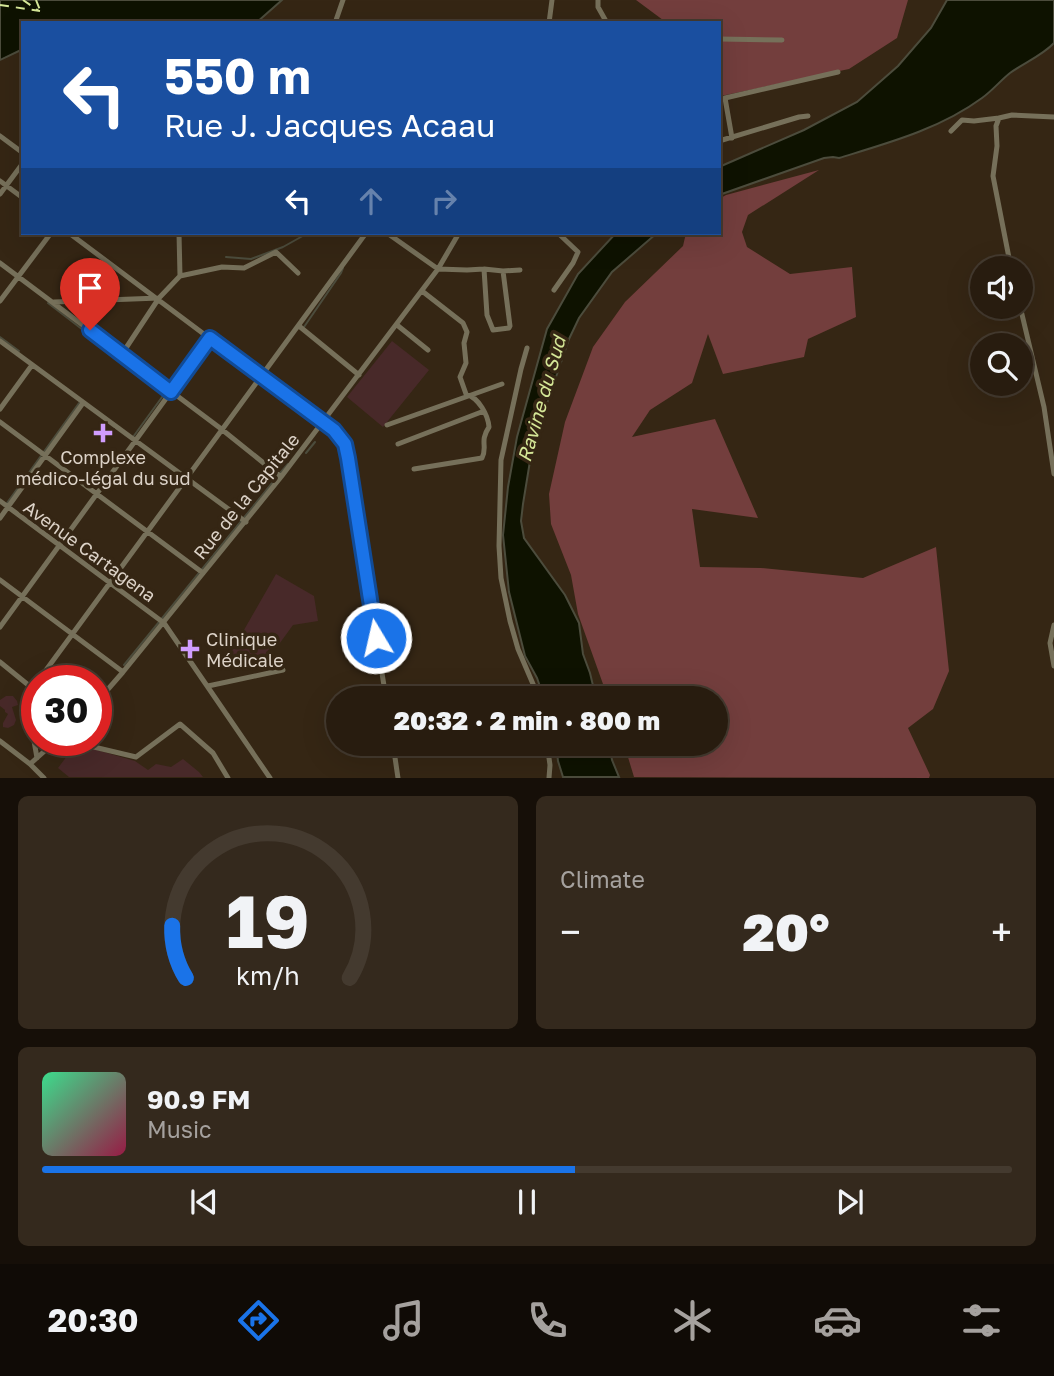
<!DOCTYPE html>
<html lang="en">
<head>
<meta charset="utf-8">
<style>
  body { margin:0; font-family:"Golos Text",sans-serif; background:#34291d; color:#f1f3f6; height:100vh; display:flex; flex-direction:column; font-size:26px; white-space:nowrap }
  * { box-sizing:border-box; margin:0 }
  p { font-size:23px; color:#a5a19e }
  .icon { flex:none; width:38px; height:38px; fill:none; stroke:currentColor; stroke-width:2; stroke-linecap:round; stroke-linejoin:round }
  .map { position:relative; height:778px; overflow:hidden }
  .drawer { display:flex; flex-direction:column; gap:18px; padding:18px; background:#160f08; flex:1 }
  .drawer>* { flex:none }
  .guide { position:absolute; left:21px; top:21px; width:700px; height:214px; border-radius:0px; box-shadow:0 7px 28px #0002,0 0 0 2px #443a2f; background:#1a4fa0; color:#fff; overflow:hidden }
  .buttons { position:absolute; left:970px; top:256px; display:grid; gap:14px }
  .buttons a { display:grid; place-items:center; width:63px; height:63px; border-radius:50%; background:#281c0f; box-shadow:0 7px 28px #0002,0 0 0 2px #443a2f; font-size:35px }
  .speed { position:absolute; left:21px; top:665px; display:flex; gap:14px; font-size:35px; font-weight:700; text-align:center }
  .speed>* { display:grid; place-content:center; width:91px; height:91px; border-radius:50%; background:#281c0f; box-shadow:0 7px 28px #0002,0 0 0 2px #443a2f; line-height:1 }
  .speed .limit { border:10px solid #d22; background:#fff; color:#111 }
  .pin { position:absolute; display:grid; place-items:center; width:60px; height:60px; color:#fff; margin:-72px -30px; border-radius:50% 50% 50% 0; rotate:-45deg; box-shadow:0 0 7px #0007 }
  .pin .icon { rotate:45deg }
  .me { position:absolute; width:77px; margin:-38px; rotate:351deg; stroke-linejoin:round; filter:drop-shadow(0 0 5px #0008) }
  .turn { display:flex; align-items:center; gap:24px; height:147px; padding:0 28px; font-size:32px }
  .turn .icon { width:91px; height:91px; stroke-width:2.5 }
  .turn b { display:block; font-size:49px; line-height:60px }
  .lanes { display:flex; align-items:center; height:66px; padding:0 28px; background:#0003; justify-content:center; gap:35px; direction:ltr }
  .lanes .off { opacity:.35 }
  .big { font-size:52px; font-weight:800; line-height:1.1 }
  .drawer .card { flex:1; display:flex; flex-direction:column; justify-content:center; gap:10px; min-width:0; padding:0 24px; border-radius:10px; background:#34291d }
  .drawer .dial { align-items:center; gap:0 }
  .dial svg { height:182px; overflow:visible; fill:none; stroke:#443a2f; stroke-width:7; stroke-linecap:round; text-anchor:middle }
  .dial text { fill:#f1f3f6; stroke:none }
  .song { display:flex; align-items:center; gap:21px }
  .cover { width:84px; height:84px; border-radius:10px; background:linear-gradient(135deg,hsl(150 70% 55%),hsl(340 70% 35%)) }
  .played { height:7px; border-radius:4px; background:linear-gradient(90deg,#1a73e8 55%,#443a2f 55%) }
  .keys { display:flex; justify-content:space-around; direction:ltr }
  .heat { display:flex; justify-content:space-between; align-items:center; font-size:38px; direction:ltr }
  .drawer .tiles { flex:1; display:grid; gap:18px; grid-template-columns:1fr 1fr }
  .card:last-child { grid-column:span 2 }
  .trip { position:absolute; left:326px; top:686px; width:402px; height:70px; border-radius:35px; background:#281c0f; box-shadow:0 7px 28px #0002,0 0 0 2px #443a2f; font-weight:800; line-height:70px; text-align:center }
  .tabs { display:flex; height:112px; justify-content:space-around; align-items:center; background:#100b06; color:#a5a19e }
  .tabs .icon { width:49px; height:49px }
  .tabs .current { color:#1a73e8 }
  .tabs b { font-size:32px; color:#f1f3f6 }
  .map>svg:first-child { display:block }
</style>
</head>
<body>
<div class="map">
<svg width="1054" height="778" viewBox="0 0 1054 778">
  <rect width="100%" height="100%" fill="#352614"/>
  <path fill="#482929" d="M 392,341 L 429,370 L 383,427 L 347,397 Z
    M 276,574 L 314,596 L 318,621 L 293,625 L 277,647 L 269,649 L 263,658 L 229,656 Z
    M 6,696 L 13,696 L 17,701 L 18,705 L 12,707 L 16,720 L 14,725 L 8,728 L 3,727 L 3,723 L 8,714 L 5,712 L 5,710 L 0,706 L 0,700 Z
    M 76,744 L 135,761 L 148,770 L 156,764 L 171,767 L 183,759 L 199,772 L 203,777 L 69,777 L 58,768 Z"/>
  <path fill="#733e3d" d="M 636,0 L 908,0 L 897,38 L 849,69 L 721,96 L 719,105 L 719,23 L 667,23 Z
    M 819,170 L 748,215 L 742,232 L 747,247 L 790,274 L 852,267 L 856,317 L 808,339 L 804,357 L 723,374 L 708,334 L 692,383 L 650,410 L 632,437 L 715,419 L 758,518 L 692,509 L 700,567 L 761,568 L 863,578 L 936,547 L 949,671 L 933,709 L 908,728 L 930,775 L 929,778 L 634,777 L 624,744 L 716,744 L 716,698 L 608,698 L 578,614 L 571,575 L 551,524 L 549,494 L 565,422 L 593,347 L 625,302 L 683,246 L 686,233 L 719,233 L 719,199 L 726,195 Z"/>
  <path fill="#0e1200" stroke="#4c4c3c" stroke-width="2" d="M 0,0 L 282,0 L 256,23 L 23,23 L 23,49 L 0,60 Z
    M 947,0 L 1054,0 L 1054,43 C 1043,55 1024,63 1010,73 C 1000,81 992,91 982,98 C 940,129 888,143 839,158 L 833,157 L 824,158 L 719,195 L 719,167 L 804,130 L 857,102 L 898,66 L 931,28 Z
    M 616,233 L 657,233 L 612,272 L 579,318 L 569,339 L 545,409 L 530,461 L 523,504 L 521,521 L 524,538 L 565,595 L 579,623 L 583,654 L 590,673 L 596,698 L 544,698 L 537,678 L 525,656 L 509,592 L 503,535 L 508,487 L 517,437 L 547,329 L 578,274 Z
    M 556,744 L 609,744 L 612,760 L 619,777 L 563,777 L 558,761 Z"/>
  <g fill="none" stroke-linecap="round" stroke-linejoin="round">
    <path stroke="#4c4c3c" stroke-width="2" d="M 226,257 L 251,259 L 283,247 L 308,233
      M 48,303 L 165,393 L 133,437
      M 304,327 L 341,273 L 343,268
      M 0,337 L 19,351
      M 263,384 L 316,423 L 317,426
      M 306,453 L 315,442
      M 280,473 L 288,464
      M 7,503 L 79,403
      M 124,665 L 277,477"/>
    <path stroke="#d5e797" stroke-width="2" stroke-dasharray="9 7" stroke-linecap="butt" d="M 23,0 L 39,11
      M 36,0 L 40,10
      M 0,5 L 40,11"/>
    <path stroke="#76705a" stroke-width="5" d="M 598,0 L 598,7 L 607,23
      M 335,23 L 343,0
      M 549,23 L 552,0
      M 719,39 L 782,40
      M 951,131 L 962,120 L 974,121 L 999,118
      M 0,136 L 23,153
      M 732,138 L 725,98 L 838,72
      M 719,141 L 799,117 L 808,116
      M 0,181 L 23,198
      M 0,194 L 23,163
      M 69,233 L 260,376 L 324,421 L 334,430 L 345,444 L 386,698
      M 179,233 L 180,276
      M 387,233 L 438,269 L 467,270 L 484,269 L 503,271 L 520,270
      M 0,263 L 220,428 L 281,477
      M 1011,268 L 993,176 L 997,146 L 996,126 L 999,118 L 1012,115 L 1054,117
      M 484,269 L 487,315 L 493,330 L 509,328 L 510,326 L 503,271
      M 554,290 L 573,263 L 578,252 L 559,234
      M 0,301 L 51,233
      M 54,302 L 159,298
      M 1020,306 L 1044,407 L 1054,474
      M 397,325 L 428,350
      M 299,326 L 359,375
      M 0,341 L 246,522
      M 527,348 L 521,369 L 501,460 L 499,546 L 501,578 L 510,621 L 518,649 L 539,698
      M 122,354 L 159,298 L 180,276 L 222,267 L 244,268 L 276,252 L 298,273
      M 0,409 L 32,365
      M 0,422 L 203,573
      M 387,425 L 502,384
      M 398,444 L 484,411
      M 414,469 L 482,458 C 488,446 479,442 489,427 C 488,415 479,398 466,394 L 460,377 L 466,363 L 464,343 L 467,332 L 463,323 L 422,291
      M 0,501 L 164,623 L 270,778
      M 0,518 L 83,403
      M 0,580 L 123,672
      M 1054,625 L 1050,643 L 1054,666
      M 0,627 L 210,338
      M 0,662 L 32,688 L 29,712 L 37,758
      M 38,681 L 366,233
      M 208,686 L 283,670
      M 96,703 L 123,672 L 281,477 L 438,269 L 459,233
      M 75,740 L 77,743 L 136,757 L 180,724 L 213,753 L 228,778
      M 0,741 L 30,764 L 44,778
      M 393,744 L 398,778
      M 547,744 L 550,765 L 549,778
      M 30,764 L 57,740"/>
  </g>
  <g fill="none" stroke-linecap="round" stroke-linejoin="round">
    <defs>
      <path id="route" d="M 90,330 L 171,392 L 210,338 L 334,430 L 345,444 L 348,458 L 376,638"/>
    </defs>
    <use href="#route" stroke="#114b97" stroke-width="18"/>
    <use href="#route" stroke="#1a73e8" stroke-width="12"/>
  </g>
  <g fill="#d09dfe" stroke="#352614" stroke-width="2.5">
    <path d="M99.5 422.5h7v7h7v7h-7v7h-7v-7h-7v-7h7z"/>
    <path d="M186.5 638.5h7v7h7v7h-7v7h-7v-7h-7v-7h7z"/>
  </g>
  <g text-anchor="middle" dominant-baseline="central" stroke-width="7" stroke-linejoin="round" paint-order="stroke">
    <g font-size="18" fill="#dcd2c7" stroke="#352614">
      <text x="103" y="457">Complexe<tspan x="103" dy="21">médico-légal du sud</tspan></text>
      <text x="206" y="639" text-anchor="start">Clinique<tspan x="206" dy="21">Médicale</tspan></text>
    </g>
    <g font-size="18" fill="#dcd2c7" stroke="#352614">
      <text transform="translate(246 496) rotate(-51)">Rue de la Capitale</text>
      <text transform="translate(90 551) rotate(36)">Avenue Cartagena</text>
    </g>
    <g font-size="19" font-style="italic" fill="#d5e797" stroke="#352614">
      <text transform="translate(541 399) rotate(-74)">Ravine du Sud</text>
    </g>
  </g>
</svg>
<div class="buttons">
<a><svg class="icon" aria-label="sound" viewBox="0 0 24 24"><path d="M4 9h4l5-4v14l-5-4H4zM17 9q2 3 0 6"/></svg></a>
<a><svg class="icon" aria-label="search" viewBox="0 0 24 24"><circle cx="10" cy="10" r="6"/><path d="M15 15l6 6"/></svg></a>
</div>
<div class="speed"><div class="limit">30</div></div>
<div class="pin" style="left:90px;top:330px;background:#d93025"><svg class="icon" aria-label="arrive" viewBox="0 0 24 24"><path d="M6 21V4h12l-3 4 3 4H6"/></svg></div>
<svg class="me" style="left:376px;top:638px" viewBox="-20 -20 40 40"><circle r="17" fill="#1a73e8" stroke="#fff" stroke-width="3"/><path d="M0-11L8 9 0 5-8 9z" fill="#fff"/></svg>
<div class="trip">20:32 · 2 min · 800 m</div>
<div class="guide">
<div class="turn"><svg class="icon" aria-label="left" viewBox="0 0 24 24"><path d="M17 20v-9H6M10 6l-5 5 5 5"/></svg><div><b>550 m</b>Rue J. Jacques Acaau</div></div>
<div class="lanes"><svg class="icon" aria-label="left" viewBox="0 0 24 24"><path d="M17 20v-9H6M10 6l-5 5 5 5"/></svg><svg class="icon off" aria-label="ahead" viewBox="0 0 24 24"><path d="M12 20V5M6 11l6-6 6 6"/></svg><svg class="icon off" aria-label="right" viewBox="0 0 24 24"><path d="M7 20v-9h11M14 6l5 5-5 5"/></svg></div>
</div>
</div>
<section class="drawer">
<div class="tiles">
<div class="card dial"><svg viewBox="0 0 100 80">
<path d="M14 69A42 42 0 1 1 86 69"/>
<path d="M14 69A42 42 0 0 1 8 46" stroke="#1a73e8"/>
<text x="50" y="56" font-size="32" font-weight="700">19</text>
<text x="50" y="72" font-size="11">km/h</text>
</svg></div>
<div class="card"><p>Climate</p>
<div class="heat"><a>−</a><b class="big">20°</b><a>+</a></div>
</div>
<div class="card">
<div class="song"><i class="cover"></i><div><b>90.9 FM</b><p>Music</p></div></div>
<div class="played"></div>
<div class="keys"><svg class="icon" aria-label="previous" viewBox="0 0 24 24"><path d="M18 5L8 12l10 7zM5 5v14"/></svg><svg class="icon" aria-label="pause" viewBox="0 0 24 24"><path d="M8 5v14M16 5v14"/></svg><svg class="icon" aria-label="next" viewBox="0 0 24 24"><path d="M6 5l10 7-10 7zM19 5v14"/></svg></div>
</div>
</div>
</section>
<nav class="tabs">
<b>20:30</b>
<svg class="icon current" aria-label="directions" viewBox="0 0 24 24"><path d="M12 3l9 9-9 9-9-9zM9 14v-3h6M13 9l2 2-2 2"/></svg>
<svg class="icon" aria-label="music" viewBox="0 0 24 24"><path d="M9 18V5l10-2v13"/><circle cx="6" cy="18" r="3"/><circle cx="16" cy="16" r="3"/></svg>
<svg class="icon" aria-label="phone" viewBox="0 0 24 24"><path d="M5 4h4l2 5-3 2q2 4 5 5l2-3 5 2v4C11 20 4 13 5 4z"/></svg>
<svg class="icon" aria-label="climate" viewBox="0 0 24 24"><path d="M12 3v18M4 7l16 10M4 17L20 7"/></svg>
<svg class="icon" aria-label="car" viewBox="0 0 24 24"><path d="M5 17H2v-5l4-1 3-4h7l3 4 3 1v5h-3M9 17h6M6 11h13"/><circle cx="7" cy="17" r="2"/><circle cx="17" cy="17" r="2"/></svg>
<svg class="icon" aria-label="filters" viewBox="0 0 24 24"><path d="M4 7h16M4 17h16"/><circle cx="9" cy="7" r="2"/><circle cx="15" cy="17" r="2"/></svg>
</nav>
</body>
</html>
